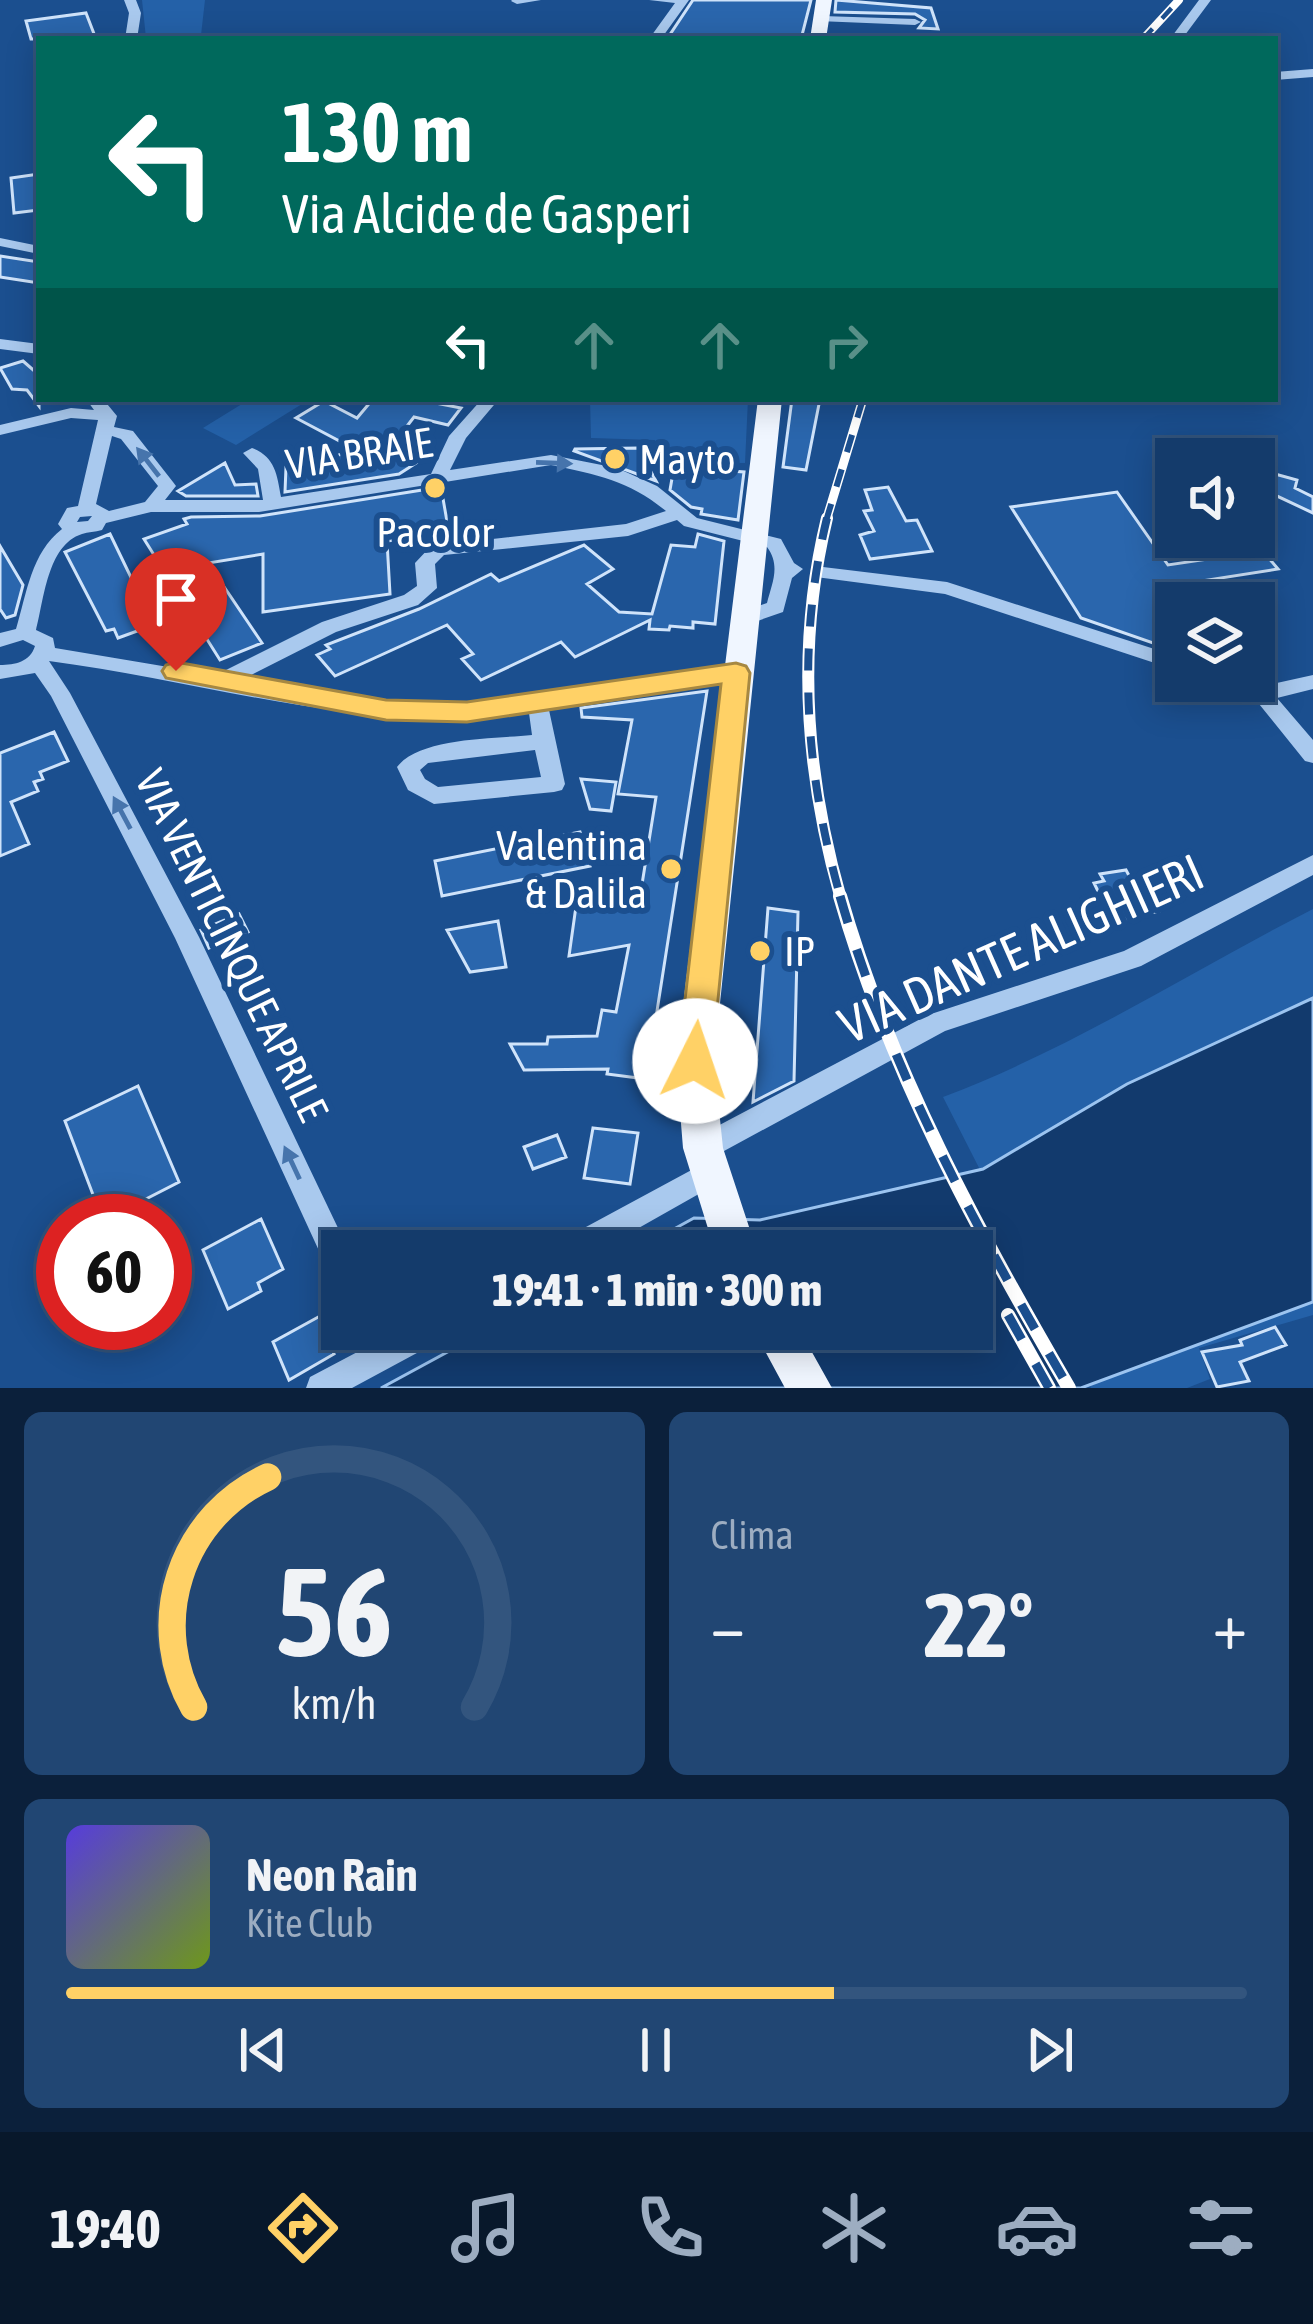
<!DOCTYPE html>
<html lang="it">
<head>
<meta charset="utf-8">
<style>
  body { margin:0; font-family:"Asap Condensed",sans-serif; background:#214673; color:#f1f3f6; height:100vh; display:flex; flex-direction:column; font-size:45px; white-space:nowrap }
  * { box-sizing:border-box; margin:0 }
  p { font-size:39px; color:#9dadc1 }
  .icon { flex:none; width:66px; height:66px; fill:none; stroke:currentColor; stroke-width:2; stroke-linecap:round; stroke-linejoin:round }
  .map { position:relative; height:1388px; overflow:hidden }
  .panel { display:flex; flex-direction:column; gap:24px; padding:24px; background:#0b203b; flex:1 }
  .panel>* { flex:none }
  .banner { position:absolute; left:36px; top:36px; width:1242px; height:366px; border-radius:0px; box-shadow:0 6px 30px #0003,0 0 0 3px #33557e; background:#00695c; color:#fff; overflow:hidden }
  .buttons { position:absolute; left:1155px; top:438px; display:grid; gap:24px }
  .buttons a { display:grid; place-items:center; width:120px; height:120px; border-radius:0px; background:#143b6b; box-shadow:0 6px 30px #0003,0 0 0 3px #33557e; font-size:60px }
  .speed { position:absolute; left:36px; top:1194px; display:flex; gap:24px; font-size:60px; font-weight:700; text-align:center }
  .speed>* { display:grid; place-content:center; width:156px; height:156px; border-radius:50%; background:#143b6b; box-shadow:0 6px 30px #0003,0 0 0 3px #33557e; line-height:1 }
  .speed .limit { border:18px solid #d22; background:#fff; color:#111 }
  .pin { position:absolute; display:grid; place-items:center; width:102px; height:102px; color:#fff; margin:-123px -51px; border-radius:50% 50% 50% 0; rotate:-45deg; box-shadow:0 0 12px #0007 }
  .pin .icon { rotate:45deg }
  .me { position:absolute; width:132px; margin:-66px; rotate:4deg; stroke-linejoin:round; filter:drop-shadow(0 0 9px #0008) }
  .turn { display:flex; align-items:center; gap:42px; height:252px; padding:0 48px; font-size:54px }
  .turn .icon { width:156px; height:156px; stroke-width:2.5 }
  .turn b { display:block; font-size:84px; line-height:102px }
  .lanes { display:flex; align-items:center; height:114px; padding:0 48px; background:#0003; justify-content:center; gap:60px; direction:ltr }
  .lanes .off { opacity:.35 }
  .big { font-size:90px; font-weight:800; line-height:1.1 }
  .panel .card { flex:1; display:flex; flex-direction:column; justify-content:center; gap:18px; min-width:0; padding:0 42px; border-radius:18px; background:#214673 }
  .panel .dial { align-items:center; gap:0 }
  .dial svg { height:312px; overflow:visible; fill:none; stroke:#33557e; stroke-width:7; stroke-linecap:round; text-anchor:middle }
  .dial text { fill:#f1f3f6; stroke:none }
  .song { display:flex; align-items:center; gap:36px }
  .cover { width:144px; height:144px; border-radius:18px; background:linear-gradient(135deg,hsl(250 70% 55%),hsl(80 70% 35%)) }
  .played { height:12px; border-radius:6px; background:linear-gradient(90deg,#ffd166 65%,#33557e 65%) }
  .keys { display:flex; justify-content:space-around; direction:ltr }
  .heat { display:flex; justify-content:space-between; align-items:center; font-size:66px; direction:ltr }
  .panel .tiles { flex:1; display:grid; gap:24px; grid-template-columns:1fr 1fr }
  .card:last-child { grid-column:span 2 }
  .trip { position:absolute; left:321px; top:1230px; width:672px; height:120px; border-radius:0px; background:#143b6b; box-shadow:0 6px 30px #0003,0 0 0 3px #33557e; font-weight:800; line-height:120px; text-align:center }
  .dock { display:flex; height:192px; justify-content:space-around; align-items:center; background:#08182b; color:#9dadc1 }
  .dock .icon { width:84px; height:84px }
  .dock .current { color:#ffd166 }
  .dock b { font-size:54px; color:#f1f3f6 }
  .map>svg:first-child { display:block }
</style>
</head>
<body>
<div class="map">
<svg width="1313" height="1388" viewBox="0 0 1313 1388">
  <rect width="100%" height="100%" fill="#1b4f8f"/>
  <path fill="#2461a8" d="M 142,0 L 205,0 L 201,35 L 146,38 Z
    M 250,399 L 310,399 L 236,445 L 203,428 Z
    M 590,399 L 748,399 L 745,463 L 658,462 L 655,440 L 591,438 Z
    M 1313,909 L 1313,1315 L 1199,1348 L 1210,1379 L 1187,1388 L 1091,1388 L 943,1097 C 1073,1048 1190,972 1313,909 Z"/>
  <path fill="#123a6d" stroke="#9cc4f0" stroke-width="3" d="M 1313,998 L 1313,1302 L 1081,1388 L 381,1388 L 490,1329 L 972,1329 L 972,1251 L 634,1251 L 694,1218 L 760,1220 L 983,1169 L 1127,1084 Z"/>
  <path fill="#2a66ad" stroke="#cfe3fa" stroke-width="3" d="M 693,0 L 811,0 L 801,39 L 667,39 Z
    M 836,0 L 931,8 L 938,29 L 919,28 L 925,20 L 915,14 L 835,12 Z
    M 86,13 L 96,39 L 31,39 L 26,21 Z
    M 39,174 L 39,210 L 14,213 L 11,178 Z
    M 0,256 L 39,262 L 39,283 L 0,277 Z
    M 23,361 L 39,375 L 39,406 L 27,390 L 12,389 L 0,368 Z
    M 373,399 L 415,399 L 461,408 L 448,425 L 414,417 L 394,443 L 424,458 L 399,474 L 285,492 L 286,467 L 303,465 L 302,460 L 360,452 L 296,418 L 324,401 L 357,418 Z
    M 792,399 L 820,399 L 806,470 L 783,467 Z
    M 638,448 L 656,481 L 574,451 L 575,449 Z
    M 225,463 L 235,485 L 256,484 L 258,496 L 186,496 L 178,491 Z
    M 674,467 L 744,472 L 738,520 L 701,514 L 702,509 L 691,507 L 670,490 Z
    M 1264,471 L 1297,480 L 1295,488 L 1313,497 L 1313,513 L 1262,489 Z
    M 441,487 L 449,533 L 387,541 L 390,594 L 263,612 L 263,554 L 208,563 L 262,643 L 220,660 L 144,539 L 187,524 L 184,519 L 191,517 L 260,516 Z
    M 888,487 L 906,521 L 917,520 L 932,551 L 870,559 L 860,535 L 874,531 L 864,511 L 872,510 L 865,490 Z
    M 1117,492 L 1168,565 L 1222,557 L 1205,537 L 1251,537 L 1278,569 L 1182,584 L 1195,603 L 1176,603 L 1176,651 L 1081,618 L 1011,507 Z
    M 110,534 L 154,625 L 118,638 L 114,629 L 106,631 L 65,552 Z
    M 698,534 L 724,541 L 715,624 L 693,622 L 693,628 L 670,626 L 669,630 L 649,629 L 650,620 L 575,657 L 561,642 L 481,680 L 462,659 L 473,654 L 447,625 L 335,676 L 317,655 L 330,649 L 326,645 L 419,609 L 491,574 L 499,581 L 584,545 L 613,569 L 587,584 L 619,612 L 652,614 L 671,545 L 695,547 Z
    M 0,546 L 23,585 L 15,615 L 6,618 L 0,609 Z
    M 707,691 L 652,1043 L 671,1045 L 668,1066 L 649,1062 L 646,1079 L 607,1074 L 608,1069 L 524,1070 L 510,1044 L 547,1044 L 548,1037 L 597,1036 L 602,1010 L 616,1012 L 629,945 L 569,956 L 577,899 L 639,903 L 656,797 L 618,794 L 632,720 L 582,717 L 581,708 Z
    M 54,732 L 68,761 L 40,772 L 43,779 L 34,782 L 38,791 L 11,802 L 29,844 L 0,856 L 0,753 Z
    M 581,779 L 616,782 L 611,811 L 590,809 Z
    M 580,832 L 590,866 L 442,896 L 435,861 Z
    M 1126,870 L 1133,883 L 1139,882 L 1145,894 L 1150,893 L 1159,911 L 1113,922 L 1094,883 L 1104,881 L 1100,874 Z
    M 768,908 L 798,912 L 794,1081 L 753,1102 Z
    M 239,914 L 248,932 L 209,948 L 201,930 Z
    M 498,921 L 506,967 L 470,972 L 447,930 Z
    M 138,1086 L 179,1182 L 103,1221 L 65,1121 Z
    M 593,1128 L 638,1133 L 630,1184 L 584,1178 Z
    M 557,1135 L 566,1157 L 533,1169 L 524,1147 Z
    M 261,1219 L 283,1269 L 258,1283 L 261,1291 L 228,1309 L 203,1250 Z
    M 331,1310 L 342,1334 L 328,1342 L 334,1354 L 289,1380 L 273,1342 Z
    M 1275,1327 L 1286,1345 L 1240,1362 L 1249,1381 L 1217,1387 L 1202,1352 L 1242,1345 L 1240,1340 Z"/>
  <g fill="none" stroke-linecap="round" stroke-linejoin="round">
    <path fill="#a9c9ee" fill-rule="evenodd" d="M 124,0 L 136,0 L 141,13 L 137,39 L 125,39 L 129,13 Z
      M 541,0 L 517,4 L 511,1 L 512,0 Z
      M 649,0 L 689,0 L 661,39 L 649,39 L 675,3 Z
      M 1199,0 L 1211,0 L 1182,39 L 1170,39 Z
      M 822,16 L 915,19 L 921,22 L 915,25 L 818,21 L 816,19 Z
      M 1313,69 L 1313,77 L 1275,80 L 1275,72 Z
      M 0,238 L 39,246 L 39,254 L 0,246 Z
      M 0,339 L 39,344 L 39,354 L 0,349 Z
      M 86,399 L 103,399 L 117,416 L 114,427 L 133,431 L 173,482 L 176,486 L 165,500 L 263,500 L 258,469 L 243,453 L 252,448 C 275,457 277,474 281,497 L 431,474 L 449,436 L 482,399 L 499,399 L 466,438 L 450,470 L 551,455 L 617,468 L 657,486 L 697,518 L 781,539 L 794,563 L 803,569 L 792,578 L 783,612 L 743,626 L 733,619 L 736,614 L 767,603 C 772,583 781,566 767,547 L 684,526 L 677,520 L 628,536 L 444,555 L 435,564 L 437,588 L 418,605 L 336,632 L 241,680 C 336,698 431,711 528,698 L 537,694 L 544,696 L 668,672 L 743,668 L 746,673 L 736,680 L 668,687 L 549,710 L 565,784 L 562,790 L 554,792 L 434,804 L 408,790 L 397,767 C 420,737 495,739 532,735 L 529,713 C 366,735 208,682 49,661 L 70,693 L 199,937 L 349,1251 L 342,1251 L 342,1283 L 332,1279 L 175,938 L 51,696 L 35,673 L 0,679 L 0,665 C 15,665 30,662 35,646 L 23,640 L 0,647 L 0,633 L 16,629 C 27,593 31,553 62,529 L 58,524 L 67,508 L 78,506 L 98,420 L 71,418 L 0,435 L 0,425 L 71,408 L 94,410 ZM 112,436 L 121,439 L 158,486 L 145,502 L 109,511 L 96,504 ZM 551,465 C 598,475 628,480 666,511 L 626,524 L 431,546 L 415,563 L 417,586 L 404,595 L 322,622 L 216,675 L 55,648 L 53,638 L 36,630 C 44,601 47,545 82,534 C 88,532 95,532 102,530 L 106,523 L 151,512 L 259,512 ZM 92,516 L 88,521 L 77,522 L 80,517 ZM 535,750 L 541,777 L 438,787 L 425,779 L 420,770 L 428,763 Z
      M 823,567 L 947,582 L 1176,656 L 1176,670 L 945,594 L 816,577 L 813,573 Z
      M 1313,675 L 1313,689 L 1277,698 L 1313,740 L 1313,763 L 1305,761 L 1255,699 L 1221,686 L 1218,681 L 1249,681 L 1263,686 Z
      M 1313,855 L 1313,875 L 1141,966 L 945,1031 L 713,1157 L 703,1161 L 693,1157 L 689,1148 L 693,1139 L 928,1015 L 1124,951 Z
      M 710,1160 L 720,1164 L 724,1173 L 720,1182 L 598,1251 L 556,1251 L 560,1241 Z
      M 355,1329 L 385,1329 L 388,1335 L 400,1329 L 445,1329 L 441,1340 L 352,1388 L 306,1388 L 310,1377 L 363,1349 Z"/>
    <path fill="#f0f6ff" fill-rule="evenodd" d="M 816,0 L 832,0 L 826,39 L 810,39 Z
      M 758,399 L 782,399 L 714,1062 L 723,1148 L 757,1251 L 715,1251 L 683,1148 L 676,1062 Z
      M 753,1329 L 799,1329 L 832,1388 L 785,1388 Z"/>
    <defs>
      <path id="rail-far3" d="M 1143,39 L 1179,0"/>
      <path id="rail-far2" d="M 826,521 L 863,399"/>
      <path id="rail-far1" d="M 827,518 C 796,646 805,773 841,899"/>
      <path id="rail" d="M 840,896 C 890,1071 978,1232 1069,1388
        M 1008,1315 L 1049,1388"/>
    </defs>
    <use href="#rail-far3" stroke="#fff" stroke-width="8"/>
    <use href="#rail-far2" stroke="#fff" stroke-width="9"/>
    <use href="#rail-far1" stroke="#fff" stroke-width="12"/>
    <use href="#rail" stroke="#fff" stroke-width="14"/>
    <use href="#rail-far3" stroke="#1b4f8f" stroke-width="4.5" stroke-dasharray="14" stroke-linecap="butt"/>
    <use href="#rail-far2" stroke="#1b4f8f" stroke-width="6" stroke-dasharray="18" stroke-linecap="butt"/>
    <use href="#rail-far1" stroke="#1b4f8f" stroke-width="8" stroke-dasharray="22" stroke-linecap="butt"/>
    <use href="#rail" stroke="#1b4f8f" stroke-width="9" stroke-dasharray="28" stroke-linecap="butt"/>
  </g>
  <defs><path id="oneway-solid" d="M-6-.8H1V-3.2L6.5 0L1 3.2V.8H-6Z" transform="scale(3)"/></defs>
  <g fill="#4674ac">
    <use href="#oneway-solid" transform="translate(148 462) rotate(-128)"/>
    <use href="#oneway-solid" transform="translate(554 463) rotate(2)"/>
    <use href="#oneway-solid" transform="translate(122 813) rotate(-118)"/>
    <use href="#oneway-solid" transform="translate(292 1163) rotate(-115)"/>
  </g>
  <path fill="#ffd166" stroke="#a68842" stroke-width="3" d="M 176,662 L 386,700 L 467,702 L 736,663 L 746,666 L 750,673 L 712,1061 L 707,1072 L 695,1077 L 683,1072 L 678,1061 L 721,684 L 467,722 L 386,720 L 166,678 L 162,671 L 166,665 Z"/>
  <g fill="#ffd166" stroke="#1b4f8f" stroke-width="4.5">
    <circle cx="615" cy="459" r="12"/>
    <circle cx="435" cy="488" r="12"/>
    <circle cx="671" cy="869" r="12"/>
    <circle cx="760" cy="951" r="12"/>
  </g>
  <g text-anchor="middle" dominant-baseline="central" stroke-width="12" stroke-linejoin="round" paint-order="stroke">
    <g font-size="42" fill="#fff" stroke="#1b4f8f">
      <text transform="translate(359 453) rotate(-9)">VIA BRAIE</text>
      <text transform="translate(232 945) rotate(64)">VIA VENTICINQUE APRILE</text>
    </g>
    <g font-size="42" fill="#fff" stroke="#1b4f8f" text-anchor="start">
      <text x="639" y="459">Mayto</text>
      <text x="435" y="532" text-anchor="middle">Pacolor</text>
      <text x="647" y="845" text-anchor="end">Valentina<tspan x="647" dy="48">&amp; Dalila</tspan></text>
      <text x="784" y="951">IP</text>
    </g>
    <g font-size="51" fill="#fff" stroke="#1b4f8f">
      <text transform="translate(1021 948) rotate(-24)">VIA DANTE ALIGHIERI</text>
    </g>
  </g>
</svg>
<div class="buttons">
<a><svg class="icon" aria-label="sound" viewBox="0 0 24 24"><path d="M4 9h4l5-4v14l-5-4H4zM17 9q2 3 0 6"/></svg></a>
<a><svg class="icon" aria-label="layers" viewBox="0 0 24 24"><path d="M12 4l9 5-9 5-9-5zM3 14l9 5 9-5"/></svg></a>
</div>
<div class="speed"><div class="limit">60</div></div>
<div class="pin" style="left:176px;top:671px;background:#d93025"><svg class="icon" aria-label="arrive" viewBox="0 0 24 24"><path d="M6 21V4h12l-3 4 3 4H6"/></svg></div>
<svg class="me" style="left:695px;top:1061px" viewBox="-20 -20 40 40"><circle r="19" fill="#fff"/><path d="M0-13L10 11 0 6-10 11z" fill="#ffd166"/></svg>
<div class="trip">19:41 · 1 min · 300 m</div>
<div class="banner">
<div class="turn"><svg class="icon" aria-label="left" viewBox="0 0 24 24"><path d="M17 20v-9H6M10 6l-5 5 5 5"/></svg><div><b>130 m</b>Via Alcide de Gasperi</div></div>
<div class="lanes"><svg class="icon" aria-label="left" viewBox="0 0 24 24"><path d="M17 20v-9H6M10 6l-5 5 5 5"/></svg><svg class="icon off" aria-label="ahead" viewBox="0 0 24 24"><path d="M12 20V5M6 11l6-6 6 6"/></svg><svg class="icon off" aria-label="ahead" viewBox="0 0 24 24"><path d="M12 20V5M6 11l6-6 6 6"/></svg><svg class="icon off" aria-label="right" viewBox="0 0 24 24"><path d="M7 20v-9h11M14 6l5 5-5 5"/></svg></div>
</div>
</div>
<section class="panel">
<div class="tiles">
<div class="card dial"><svg viewBox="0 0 100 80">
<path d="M14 69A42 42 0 1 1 86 69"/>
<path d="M14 69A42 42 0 0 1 33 10" stroke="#ffd166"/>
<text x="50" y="56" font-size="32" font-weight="700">56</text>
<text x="50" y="72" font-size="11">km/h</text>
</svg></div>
<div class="card"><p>Clima</p>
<div class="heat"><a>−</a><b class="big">22°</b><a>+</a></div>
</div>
<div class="card">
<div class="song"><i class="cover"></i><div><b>Neon Rain</b><p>Kite Club</p></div></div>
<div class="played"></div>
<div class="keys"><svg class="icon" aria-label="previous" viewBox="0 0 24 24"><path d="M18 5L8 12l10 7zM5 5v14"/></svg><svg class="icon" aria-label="pause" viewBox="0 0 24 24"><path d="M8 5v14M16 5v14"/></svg><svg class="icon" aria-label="next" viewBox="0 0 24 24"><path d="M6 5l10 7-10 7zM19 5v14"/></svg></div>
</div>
</div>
</section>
<nav class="dock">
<b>19:40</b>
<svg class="icon current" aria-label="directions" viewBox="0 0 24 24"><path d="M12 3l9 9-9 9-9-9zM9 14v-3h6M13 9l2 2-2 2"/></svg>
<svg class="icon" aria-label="music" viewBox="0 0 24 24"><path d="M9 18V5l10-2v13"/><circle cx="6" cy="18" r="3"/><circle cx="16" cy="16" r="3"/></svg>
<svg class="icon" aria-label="phone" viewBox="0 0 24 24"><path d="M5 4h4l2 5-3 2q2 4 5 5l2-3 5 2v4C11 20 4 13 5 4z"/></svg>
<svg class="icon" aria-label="climate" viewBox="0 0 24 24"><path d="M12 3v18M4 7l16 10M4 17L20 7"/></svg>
<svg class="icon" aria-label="car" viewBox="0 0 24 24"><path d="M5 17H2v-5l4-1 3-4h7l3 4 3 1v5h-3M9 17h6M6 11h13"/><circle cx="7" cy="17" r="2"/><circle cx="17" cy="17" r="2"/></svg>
<svg class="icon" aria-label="filters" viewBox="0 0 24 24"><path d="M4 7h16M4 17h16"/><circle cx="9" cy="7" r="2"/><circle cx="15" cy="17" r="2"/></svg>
</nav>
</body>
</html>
